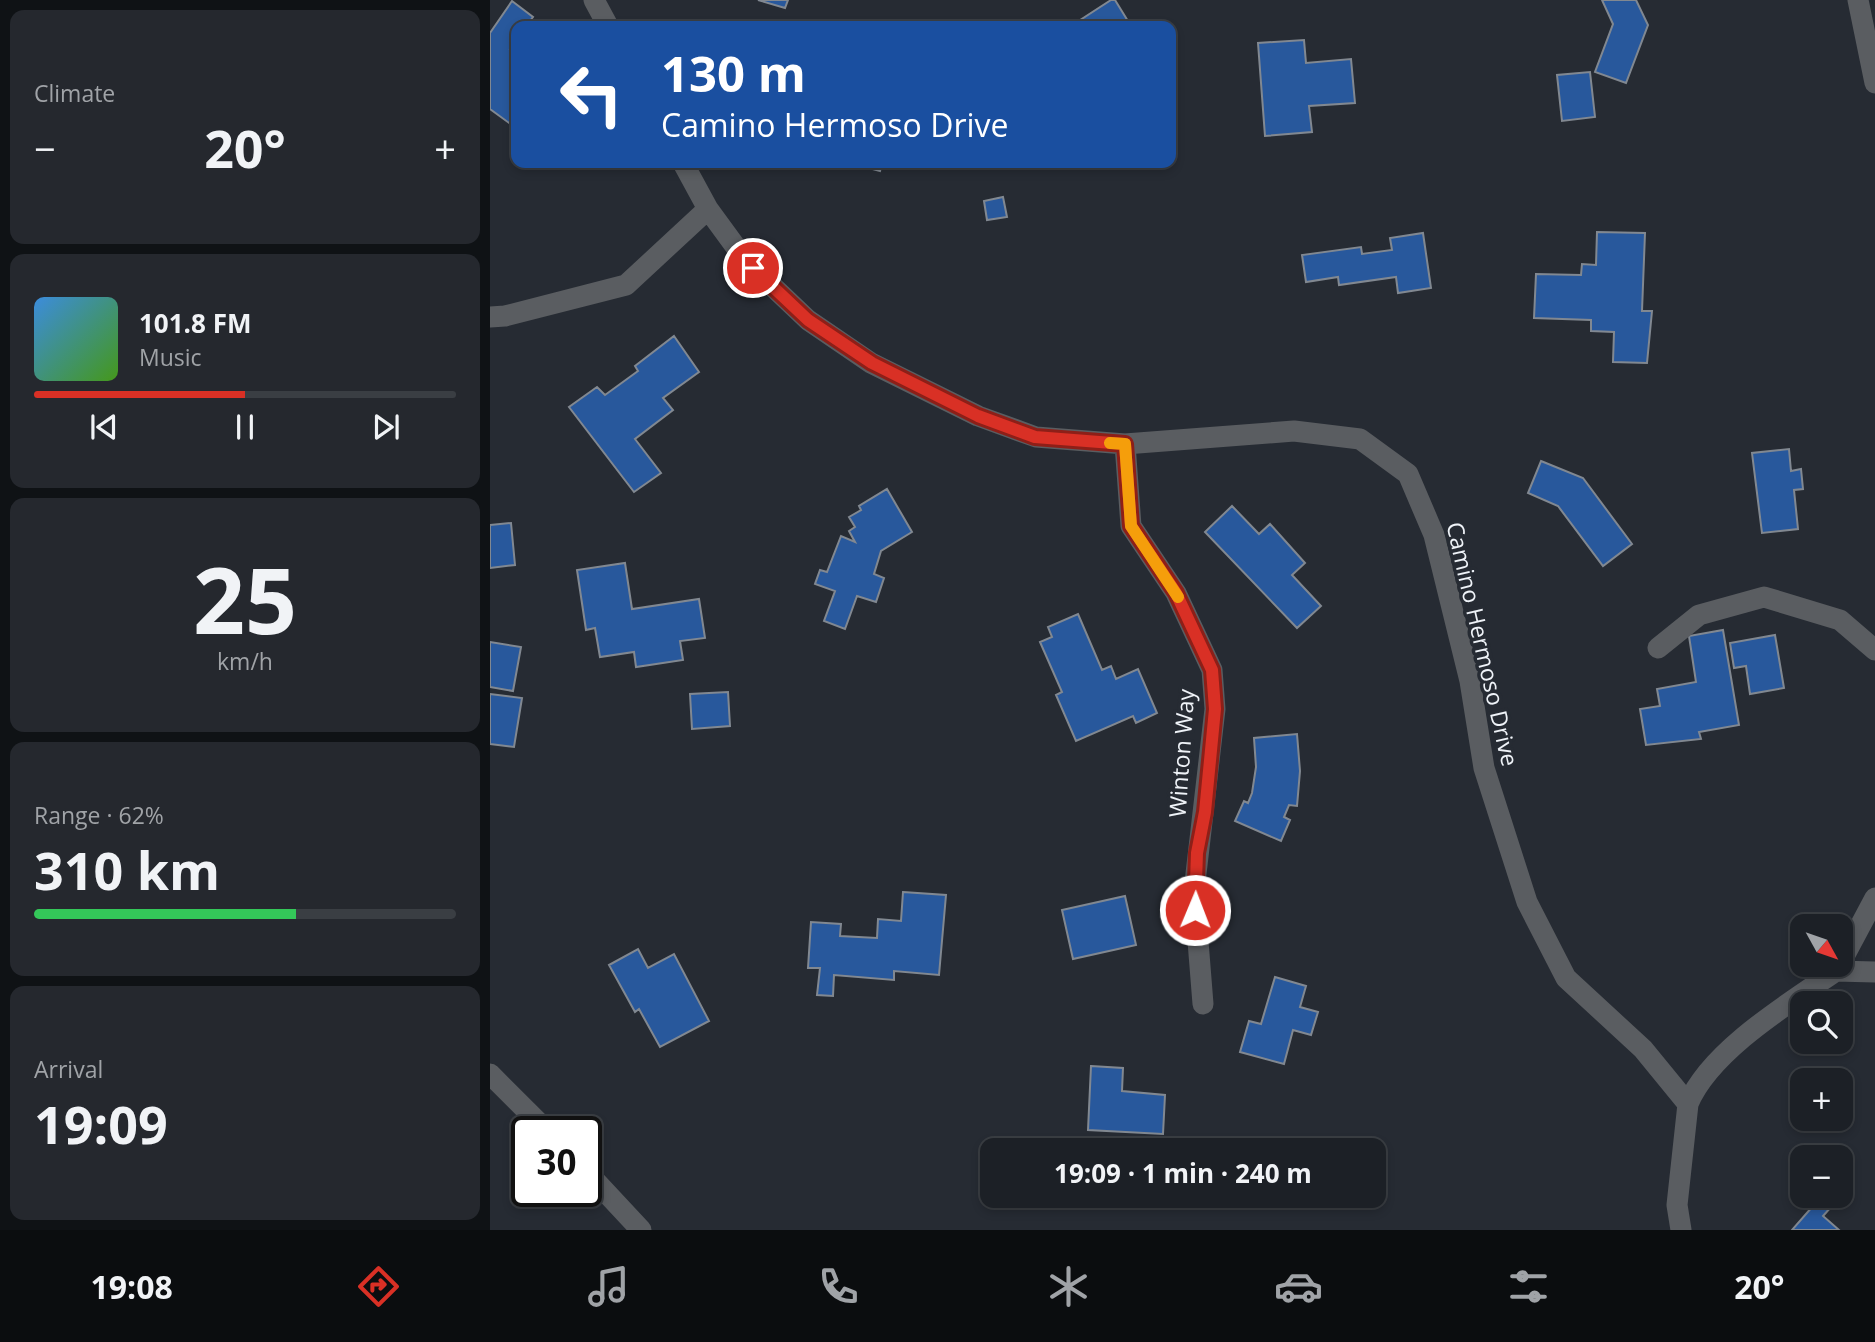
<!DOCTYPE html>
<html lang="en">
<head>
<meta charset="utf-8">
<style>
  body { margin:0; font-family:"Open Sans",sans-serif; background:#25282e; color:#f1f3f6; height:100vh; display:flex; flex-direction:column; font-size:26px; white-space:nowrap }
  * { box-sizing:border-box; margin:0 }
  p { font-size:23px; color:#a0a3a7 }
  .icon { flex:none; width:38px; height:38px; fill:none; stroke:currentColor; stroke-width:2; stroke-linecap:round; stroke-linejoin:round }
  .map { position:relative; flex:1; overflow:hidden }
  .panel { display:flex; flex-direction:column; gap:10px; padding:10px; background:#0f1215; width:490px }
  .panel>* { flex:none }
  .top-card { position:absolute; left:21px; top:21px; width:665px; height:147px; border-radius:14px; box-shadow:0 4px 10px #0003,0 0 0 2px #3a3e43; background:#1a4fa0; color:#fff; overflow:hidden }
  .needle { width:46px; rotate:130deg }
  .buttons { position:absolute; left:1300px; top:914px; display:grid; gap:14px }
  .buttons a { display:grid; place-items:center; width:63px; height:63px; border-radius:14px; background:#1c2026; box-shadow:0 4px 10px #0003,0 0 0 2px #3a3e43; font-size:35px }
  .speed { position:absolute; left:21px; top:1116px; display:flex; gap:14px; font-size:35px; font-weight:700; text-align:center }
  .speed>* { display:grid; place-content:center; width:91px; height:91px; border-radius:50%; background:#1c2026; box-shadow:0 4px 10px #0003,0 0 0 2px #3a3e43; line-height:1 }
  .speed .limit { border:4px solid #111; border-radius:10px; background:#fff; color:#111 }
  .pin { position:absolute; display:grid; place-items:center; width:60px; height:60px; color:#fff; margin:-30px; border:4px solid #fff; border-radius:50%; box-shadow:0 2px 7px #0007 }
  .me { position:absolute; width:77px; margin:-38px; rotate:1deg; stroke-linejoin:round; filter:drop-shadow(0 0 5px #0008) }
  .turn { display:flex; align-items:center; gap:24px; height:147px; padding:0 35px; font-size:32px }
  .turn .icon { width:91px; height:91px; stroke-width:2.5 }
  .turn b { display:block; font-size:49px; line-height:60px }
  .big { font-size:52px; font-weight:700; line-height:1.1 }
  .panel .widget { flex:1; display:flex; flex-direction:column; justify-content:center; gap:10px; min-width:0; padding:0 24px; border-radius:14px; background:#25282e }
  .panel .dial { align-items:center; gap:0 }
  .dial b { font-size:91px; line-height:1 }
  .song { display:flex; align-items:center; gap:21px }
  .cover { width:84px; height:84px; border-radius:10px; background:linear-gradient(135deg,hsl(210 70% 55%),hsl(100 70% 35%)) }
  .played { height:7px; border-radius:4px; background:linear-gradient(90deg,#d93025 50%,#3a3e43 50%) }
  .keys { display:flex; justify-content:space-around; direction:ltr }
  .heat { display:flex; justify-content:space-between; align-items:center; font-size:38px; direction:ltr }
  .charge { height:10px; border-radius:5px; background:linear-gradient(90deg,#34c759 62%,#3a3e43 0) }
  .trip { position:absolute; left:490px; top:1138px; width:406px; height:70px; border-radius:14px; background:#1c2026; box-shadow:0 4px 10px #0003,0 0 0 2px #3a3e43; font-weight:700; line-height:70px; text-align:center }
  .dock { display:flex; height:112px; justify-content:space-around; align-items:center; background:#0b0d0f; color:#a0a3a7 }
  .dock .icon { width:49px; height:49px }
  .dock .current { color:#d93025 }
  .dock b { font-size:32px; color:#f1f3f6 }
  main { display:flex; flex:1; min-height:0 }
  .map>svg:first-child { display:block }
</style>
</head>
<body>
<main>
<section class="panel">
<div class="widget"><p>Climate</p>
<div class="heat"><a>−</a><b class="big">20°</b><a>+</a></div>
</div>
<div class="widget">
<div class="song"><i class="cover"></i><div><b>101.8 FM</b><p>Music</p></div></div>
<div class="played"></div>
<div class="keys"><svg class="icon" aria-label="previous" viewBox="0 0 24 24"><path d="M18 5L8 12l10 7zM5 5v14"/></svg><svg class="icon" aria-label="pause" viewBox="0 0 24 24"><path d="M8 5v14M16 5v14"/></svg><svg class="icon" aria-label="next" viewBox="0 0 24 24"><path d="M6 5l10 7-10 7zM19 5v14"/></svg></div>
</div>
<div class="widget dial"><b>25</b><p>km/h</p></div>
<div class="widget"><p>Range · 62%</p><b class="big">310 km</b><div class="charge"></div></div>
<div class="widget"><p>Arrival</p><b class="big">19:09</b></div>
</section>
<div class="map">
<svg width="1385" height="1230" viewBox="0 0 1385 1230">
  <rect width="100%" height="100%" fill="#262b33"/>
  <path fill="#28589c" stroke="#818891" stroke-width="2" d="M 268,0 L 298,0 L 295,8 Z
    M 621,0 L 625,0 L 641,26 L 581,26 Z
    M 1112,0 L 1146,0 L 1158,25 L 1136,83 L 1105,72 L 1123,24 Z
    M 22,1 L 43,17 L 36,26 L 26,26 L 26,40 L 20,49 L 26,53 L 26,128 L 0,109 L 0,33 Z
    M 814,40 L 816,63 L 861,59 L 865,103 L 819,106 L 822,132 L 775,136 L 768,43 Z
    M 1100,72 L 1105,117 L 1072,121 L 1067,75 Z
    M 360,163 L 392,163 L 390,171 Z
    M 513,197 L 517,217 L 497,220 L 494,201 Z
    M 1107,232 L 1155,233 L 1152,311 L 1162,311 L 1157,363 L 1123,362 L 1124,332 L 1101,331 L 1101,320 L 1044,318 L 1046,274 L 1091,275 L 1092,264 L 1106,265 Z
    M 933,233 L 941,288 L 908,293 L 906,277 L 849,285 L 848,277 L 816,282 L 812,255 L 871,247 L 872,254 L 902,250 L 900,238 Z
    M 184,336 L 209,372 L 173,398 L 183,410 L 145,439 L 171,473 L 144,492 L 79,407 L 107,387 L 115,395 L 148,371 L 145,366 Z
    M 1299,449 L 1301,471 L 1311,469 L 1313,489 L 1304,490 L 1308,529 L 1272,533 L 1262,453 Z
    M 1051,461 L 1093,478 L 1142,544 L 1113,566 L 1068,506 L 1038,493 Z
    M 397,489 L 422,532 L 391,551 L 384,574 L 394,578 L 386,602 L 367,596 L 355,629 L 334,621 L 345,591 L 325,584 L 330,570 L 337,572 L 351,536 L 365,542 L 359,531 L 365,527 L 359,517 L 371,510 L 369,506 Z
    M 742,506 L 769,534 L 780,524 L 815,563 L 802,575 L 831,606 L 807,628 L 715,532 Z
    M 21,523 L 25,565 L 0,568 L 0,525 Z
    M 135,563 L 142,609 L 209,599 L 215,638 L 190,641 L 193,660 L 146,667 L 144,652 L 110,657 L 105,628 L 96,630 L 87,570 Z
    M 588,614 L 612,670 L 621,666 L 626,679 L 648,669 L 667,713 L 646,723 L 643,716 L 586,741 L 566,695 L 572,692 L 550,642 L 562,637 L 558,627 Z
    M 1233,630 L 1249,725 L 1209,732 L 1211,739 L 1156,745 L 1150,709 L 1170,706 L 1167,689 L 1206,682 L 1199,636 Z
    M 1285,635 L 1294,688 L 1260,694 L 1256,666 L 1244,668 L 1240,643 Z
    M 0,642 L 31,647 L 23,691 L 0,687 Z
    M 238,692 L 240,726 L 202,729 L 200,694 Z
    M 0,694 L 32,698 L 24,747 L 0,744 Z
    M 807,734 L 810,771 L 807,806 L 799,805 L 794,817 L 800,820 L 791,841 L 745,821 L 754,801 L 758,803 L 762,793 L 766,767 L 764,738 Z
    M 413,892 L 456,895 L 449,975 L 404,971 L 404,980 L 344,975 L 343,996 L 327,995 L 330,968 L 318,968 L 321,922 L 351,924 L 350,936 L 387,938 L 388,919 L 411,921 Z
    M 635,896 L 646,945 L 583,959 L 572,910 Z
    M 148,949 L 158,968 L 184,954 L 219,1021 L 170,1047 L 149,1009 L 145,1012 L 119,965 Z
    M 785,977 L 816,986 L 810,1007 L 828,1012 L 821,1035 L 803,1030 L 794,1064 L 750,1052 L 759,1021 L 771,1024 Z
    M 601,1066 L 633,1068 L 632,1091 L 675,1095 L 673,1134 L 598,1130 Z
    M 1330,1198 L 1341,1207 L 1333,1216 L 1349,1230 L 1302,1230 Z"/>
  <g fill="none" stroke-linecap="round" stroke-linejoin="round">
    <path stroke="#5a5d61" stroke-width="21" d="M 104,0 L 118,26
      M 1368,0 L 1385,83
      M 193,163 L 218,209 L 256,261 L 318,320 L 381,363 L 488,416 L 546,437 L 635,444 L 804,431 L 870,439 L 918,474 L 944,535 L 980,681 L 994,768 L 1037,902 L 1076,978 L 1153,1049 L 1198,1104 L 1187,1205 L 1191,1230
      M 0,317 L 15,316 L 136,285 L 218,209
      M 635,444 L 641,526 L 686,593 L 722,670 L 725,709 L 704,891 L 713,1004
      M 1168,648 L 1209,615 L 1274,597 L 1350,620 L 1385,650
      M 1351,962 L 1385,898
      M 1346,971 L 1385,972
      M 0,1074 L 58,1132
      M 1198,1104 C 1220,1051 1299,1003 1346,971 L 1350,964
      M 96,1171 L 151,1230"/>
  </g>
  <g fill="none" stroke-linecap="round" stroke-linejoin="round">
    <defs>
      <path id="route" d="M 263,268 L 318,320 L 382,363 L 488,416 L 545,437 L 635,444 L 641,526 L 686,593 L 722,670 L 725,709 L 715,812 L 707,853 L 705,910"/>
    </defs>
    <use href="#route" stroke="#8d1f18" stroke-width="18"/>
    <use href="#route" stroke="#d93025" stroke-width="12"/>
    <path stroke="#f59e0b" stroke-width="12" d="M 620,443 L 635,444 L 641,526 L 688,597"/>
  </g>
  <g text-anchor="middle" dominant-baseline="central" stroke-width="7" stroke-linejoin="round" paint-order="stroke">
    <g font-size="23" fill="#eff3f8" stroke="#262b33">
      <text transform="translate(993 644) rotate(77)">Camino Hermoso Drive</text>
      <text transform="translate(691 753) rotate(-86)">Winton Way</text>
    </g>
  </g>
</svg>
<div class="buttons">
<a><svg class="needle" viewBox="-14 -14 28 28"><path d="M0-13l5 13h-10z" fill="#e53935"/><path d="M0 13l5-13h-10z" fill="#a0a3a7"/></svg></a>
<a><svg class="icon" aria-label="search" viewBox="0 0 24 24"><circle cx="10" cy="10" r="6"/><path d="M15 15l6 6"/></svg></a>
<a>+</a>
<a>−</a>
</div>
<div class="speed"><div class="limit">30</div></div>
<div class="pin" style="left:263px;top:268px;background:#d93025"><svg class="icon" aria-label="arrive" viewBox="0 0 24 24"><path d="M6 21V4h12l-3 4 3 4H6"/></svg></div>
<svg class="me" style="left:705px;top:910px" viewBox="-20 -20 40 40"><circle r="17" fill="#d93025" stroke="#fff" stroke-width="3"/><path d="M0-11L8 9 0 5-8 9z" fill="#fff"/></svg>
<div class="trip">19:09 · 1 min · 240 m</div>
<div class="top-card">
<div class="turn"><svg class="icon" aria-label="left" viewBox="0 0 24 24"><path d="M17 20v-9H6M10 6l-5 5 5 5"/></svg><div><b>130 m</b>Camino Hermoso Drive</div></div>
</div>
</div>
</main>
<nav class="dock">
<b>19:08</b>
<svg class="icon current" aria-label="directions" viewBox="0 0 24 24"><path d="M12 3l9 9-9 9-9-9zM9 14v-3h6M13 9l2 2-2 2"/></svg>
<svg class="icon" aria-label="music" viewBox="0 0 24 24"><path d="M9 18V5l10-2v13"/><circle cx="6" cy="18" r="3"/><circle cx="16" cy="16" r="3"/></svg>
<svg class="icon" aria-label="phone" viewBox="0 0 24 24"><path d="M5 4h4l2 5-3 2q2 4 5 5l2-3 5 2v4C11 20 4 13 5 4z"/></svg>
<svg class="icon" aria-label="climate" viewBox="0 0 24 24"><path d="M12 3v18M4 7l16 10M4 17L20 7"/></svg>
<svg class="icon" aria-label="car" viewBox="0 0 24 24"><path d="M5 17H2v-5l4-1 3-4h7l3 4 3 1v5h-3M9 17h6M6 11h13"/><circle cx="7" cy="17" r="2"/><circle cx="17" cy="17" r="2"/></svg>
<svg class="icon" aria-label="filters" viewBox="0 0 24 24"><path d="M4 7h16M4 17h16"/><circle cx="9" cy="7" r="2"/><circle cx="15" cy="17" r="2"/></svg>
<b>20°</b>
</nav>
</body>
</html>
